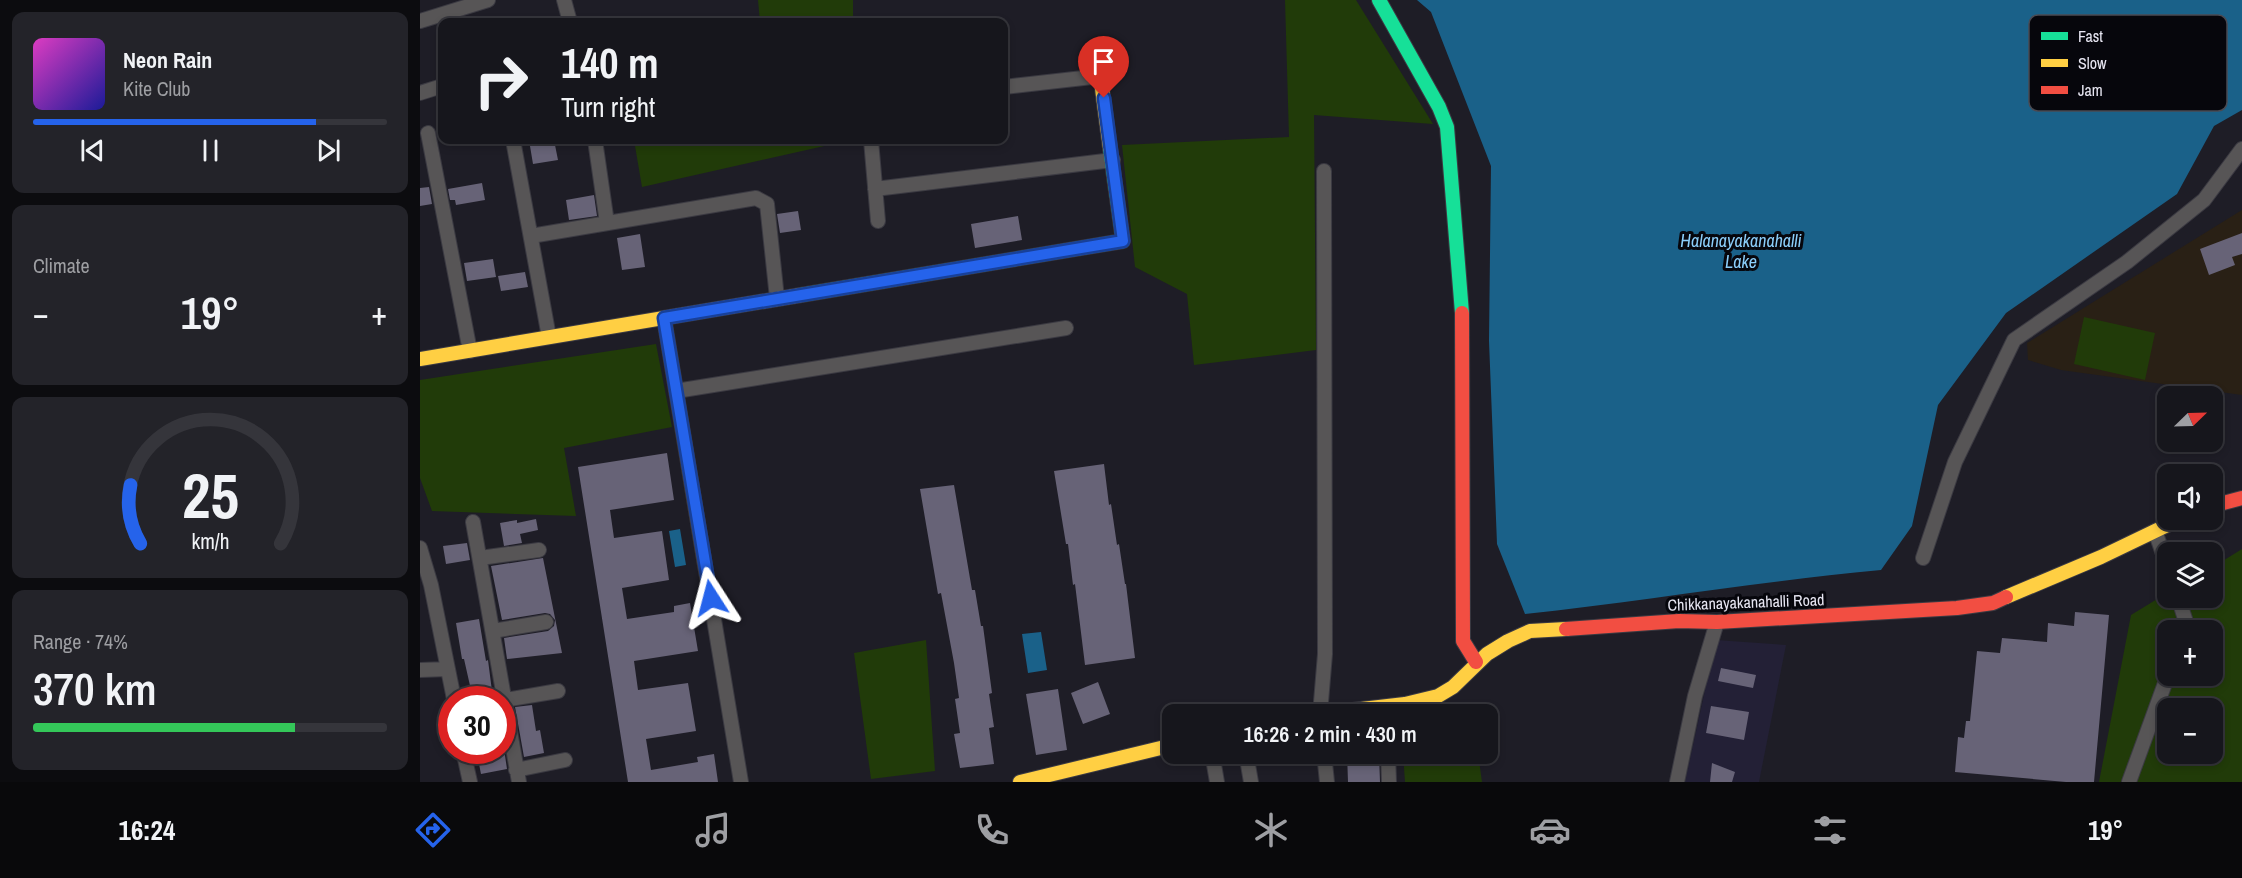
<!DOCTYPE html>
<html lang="en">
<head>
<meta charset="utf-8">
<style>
  body { margin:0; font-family:"Archivo Narrow",sans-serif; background:#232329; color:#f1f3f6; height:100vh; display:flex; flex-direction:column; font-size:22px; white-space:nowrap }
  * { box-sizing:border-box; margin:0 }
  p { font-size:20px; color:#9e9fa3 }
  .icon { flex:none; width:33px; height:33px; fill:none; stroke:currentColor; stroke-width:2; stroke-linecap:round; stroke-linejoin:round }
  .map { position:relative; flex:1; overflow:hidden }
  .panel { display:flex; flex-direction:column; gap:12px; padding:12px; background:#0c0c0f; width:420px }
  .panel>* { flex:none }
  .banner { position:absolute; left:18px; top:18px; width:570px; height:126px; border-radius:12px; box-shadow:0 3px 9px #0003,0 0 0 2px #35353b; background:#16161c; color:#f1f3f6; overflow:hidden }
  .needle { width:39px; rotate:67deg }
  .fabs { position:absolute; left:1737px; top:386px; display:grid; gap:12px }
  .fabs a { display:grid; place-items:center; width:66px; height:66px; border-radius:12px; background:#16161c; box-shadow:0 3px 9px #0003,0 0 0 2px #35353b; font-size:30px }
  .speed { position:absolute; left:18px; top:686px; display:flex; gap:12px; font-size:30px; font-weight:700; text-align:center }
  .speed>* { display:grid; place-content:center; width:78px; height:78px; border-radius:50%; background:#16161c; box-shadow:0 3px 9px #0003,0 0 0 2px #35353b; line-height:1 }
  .speed .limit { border:9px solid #d22; background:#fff; color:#111 }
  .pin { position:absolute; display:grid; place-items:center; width:51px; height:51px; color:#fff; margin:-62px -26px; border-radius:50% 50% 50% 0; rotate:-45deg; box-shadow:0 0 6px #0007 }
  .pin .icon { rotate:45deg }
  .me { position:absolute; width:66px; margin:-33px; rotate:351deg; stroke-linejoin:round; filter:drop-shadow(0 0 4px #0008) }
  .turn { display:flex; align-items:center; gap:21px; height:126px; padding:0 24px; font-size:27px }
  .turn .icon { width:78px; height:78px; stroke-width:2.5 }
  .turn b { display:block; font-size:42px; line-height:51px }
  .big { font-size:45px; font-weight:600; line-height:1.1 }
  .panel .card { flex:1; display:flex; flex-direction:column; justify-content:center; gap:9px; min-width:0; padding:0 21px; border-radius:12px; background:#232329 }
  .panel .dial { align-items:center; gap:0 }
  .dial svg { height:156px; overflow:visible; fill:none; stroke:#35353b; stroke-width:7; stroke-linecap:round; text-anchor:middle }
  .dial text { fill:#f1f3f6; stroke:none }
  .song { display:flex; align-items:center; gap:18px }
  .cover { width:72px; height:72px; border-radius:9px; background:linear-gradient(135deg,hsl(310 70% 55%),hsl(240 70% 35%)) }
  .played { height:6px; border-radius:3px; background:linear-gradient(90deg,#2563eb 80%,#35353b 80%) }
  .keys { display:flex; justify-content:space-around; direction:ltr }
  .heat { display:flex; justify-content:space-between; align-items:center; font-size:33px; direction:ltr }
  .charge { height:9px; border-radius:4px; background:linear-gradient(90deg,#34c759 74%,#35353b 0) }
  .trip { position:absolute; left:742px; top:704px; width:336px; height:60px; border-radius:12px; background:#16161c; box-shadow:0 3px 9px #0003,0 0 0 2px #35353b; font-weight:600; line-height:60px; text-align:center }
  .dock { display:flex; height:96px; justify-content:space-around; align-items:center; background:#09090b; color:#9e9fa3 }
  .dock .icon { width:42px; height:42px }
  .dock .on { color:#2563eb }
  .dock b { font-size:27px; color:#f1f3f6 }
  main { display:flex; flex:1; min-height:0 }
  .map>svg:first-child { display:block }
</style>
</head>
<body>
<main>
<section class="panel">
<div class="card">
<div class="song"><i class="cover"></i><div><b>Neon Rain</b><p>Kite Club</p></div></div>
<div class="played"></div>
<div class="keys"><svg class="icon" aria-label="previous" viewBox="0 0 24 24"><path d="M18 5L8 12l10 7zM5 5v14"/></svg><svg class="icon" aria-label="pause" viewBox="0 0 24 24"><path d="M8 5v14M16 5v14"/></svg><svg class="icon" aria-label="next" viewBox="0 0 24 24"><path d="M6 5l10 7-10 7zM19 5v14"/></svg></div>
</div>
<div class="card"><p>Climate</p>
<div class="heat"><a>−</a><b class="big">19°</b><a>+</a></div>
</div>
<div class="card dial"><svg viewBox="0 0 100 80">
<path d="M14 69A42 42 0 1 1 86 69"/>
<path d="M14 69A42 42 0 0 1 9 39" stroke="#2563eb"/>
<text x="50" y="56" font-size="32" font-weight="700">25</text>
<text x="50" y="72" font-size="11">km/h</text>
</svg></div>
<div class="card"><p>Range · 74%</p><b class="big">370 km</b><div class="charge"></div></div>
</section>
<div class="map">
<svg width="1822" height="782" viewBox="0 0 1822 782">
  <rect width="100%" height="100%" fill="#1e1d26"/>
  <path fill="#232036" d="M 1296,640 L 1366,645 L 1339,782 L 1265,782 Z"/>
  <path fill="#292015" d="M 1822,210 L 1822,395 L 1641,370 L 1608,360 L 1607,343 Z"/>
  <path fill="#213b09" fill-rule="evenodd" d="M 338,0 L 433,0 L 433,22 L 340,22 Z
    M 865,0 L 936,0 L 1013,124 L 894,115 L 896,350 L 774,365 L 767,294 L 715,267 L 702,145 L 869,137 Z
    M 214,140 L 431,140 L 222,187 Z
    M 1664,317 L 1735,333 L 1725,380 L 1654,364 Z
    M 236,344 L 252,427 L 144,448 L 156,516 L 12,511 L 0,478 L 0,380 Z
    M 1822,549 L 1822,782 L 1679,782 L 1711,615 L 1747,593 L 1748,597 L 1792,597 L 1793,567 ZM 1748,630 L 1792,630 L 1792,675 L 1748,675 ZM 1748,708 L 1792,708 L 1792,753 L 1748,753 Z
    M 506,640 L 515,771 L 451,779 L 434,653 Z
    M 983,753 L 1058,753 L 1062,782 L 985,782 Z"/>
  <path fill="#1a6189" d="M 997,0 L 1822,0 L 1822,110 L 1794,126 L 1757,194 L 1586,313 L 1518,405 L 1492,526 L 1461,570 C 1342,581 1224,601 1105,614 L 1077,544 L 1069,341 L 1071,166 L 1011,12 Z
    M 260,529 L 266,565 L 255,567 L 249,531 Z
    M 621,632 L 627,670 L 608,673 L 602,634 Z"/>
  <path fill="#676377" d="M 109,140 L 134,140 L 138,160 L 113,164 Z
    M 62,183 L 65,200 L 36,205 L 35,200 L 30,200 L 28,189 Z
    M 9,187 L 12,204 L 0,206 L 0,188 Z
    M 174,195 L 177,216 L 149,220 L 146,200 Z
    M 378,211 L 381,230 L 360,233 L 357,214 Z
    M 598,216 L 602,240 L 555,248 L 551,224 Z
    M 1822,233 L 1822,254 L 1812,257 L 1815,265 L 1789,275 L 1780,249 Z
    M 220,234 L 225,267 L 202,270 L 197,238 Z
    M 73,259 L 76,277 L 47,281 L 44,263 Z
    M 105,272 L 108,287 L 81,291 L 78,276 Z
    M 247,453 L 254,500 L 190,510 L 194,538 L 242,531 L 249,580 L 202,588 L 207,619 L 254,612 L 254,606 L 270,603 L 278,651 L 214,661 L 218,690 L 268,683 L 276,731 L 226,739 L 231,770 L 278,762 L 277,757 L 294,754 L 298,782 L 208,782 L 158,467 Z
    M 684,464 L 689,505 L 691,504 L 697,545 L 699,544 L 705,584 L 706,584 L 715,658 L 665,665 L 655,584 L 653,585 L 648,544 L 646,544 L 634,471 Z
    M 534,485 L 552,590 L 555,590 L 561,626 L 563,626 L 572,693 L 569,694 L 574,727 L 569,728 L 574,764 L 540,768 L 534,734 L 540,733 L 535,699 L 539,698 L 534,663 L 521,593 L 518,594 L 500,489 Z
    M 116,519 L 118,530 L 100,534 L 102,543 L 84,546 L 80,523 L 97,520 L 97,523 Z
    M 47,543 L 50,560 L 26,564 L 23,546 Z
    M 123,558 L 142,653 L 87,659 L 84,638 L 128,631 L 134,626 L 135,620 L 130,614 L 125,613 L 82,620 L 71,566 Z
    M 1655,612 L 1689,615 L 1674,782 L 1646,782 L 1535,772 L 1538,737 L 1544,738 L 1546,721 L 1550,721 L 1557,651 L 1580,653 L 1582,638 L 1627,642 L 1628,623 L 1654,626 Z
    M 59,619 L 66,661 L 68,660 L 73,699 L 53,699 L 44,659 L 42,659 L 36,623 Z
    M 1301,668 L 1336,675 L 1333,688 L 1298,681 Z
    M 678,682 L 690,714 L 663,724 L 651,693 Z
    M 638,689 L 647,750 L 616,755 L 606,694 Z
    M 112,705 L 116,731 L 120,730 L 124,753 L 104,757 L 95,707 Z
    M 1291,706 L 1329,712 L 1324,740 L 1286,733 Z
    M 84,749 L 87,769 L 61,774 L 57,754 Z
    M 927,753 L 959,753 L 960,782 L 928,782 Z
    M 1292,763 L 1315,772 L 1312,782 L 1290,782 Z"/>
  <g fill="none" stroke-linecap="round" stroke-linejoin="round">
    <defs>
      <path id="street" d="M 144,0 L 150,22
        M 0,21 L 68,0
        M 584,87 L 681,76
        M 0,93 L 22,86
        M 8,133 L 50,351
        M 93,140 L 129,337
        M 175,140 L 187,223
        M 451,140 L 458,221
        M 455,189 L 693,160
        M 111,236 L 336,198 L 347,204 L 357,298
        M 244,318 L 321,782
        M 256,391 L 646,328
        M 53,522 L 99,782
        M 1735,531 L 1748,568
        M 0,548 L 11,585 L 34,699
        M 60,558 L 119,550
        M 1503,558 L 1535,462 L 1594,340 L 1707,262 L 1784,200 L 1822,149
        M 1758,597 L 1766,622 L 1764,630
        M 73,631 L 126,622
        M 0,670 L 28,669
        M 85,700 L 138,691
        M 900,714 L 905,654 L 904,171
        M 43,750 L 50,782
        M 792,753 L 797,782
        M 826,753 L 831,782
        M 904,753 L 907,782
        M 968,753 L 969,782
        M 96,770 L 145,760
        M 1257,782 L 1275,696 L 1297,622
        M 1709,782 L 1748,675"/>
      <path id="fast" d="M 959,0 L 1019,107 L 1027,127 L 1042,313
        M 381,295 L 703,241 L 690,148"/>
      <path id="slow" d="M 678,59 L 690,148
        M 0,359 L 381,295
        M 1586,597 L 1681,557 L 1760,519
        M 898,714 L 985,704 L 1018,696 L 1033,687 L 1067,654 L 1088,641 L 1110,631 L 1146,629
        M 600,782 L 753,745"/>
      <path id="jam" d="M 1042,313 L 1043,641 L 1056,662
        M 1792,506 L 1822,498
        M 1146,629 L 1259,621 L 1297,622 L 1537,608 L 1573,603 L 1586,597"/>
    </defs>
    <use href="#street" stroke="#3b3a42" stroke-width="16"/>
    <use href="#fast" stroke="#3b3a42" stroke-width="16"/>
    <use href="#slow" stroke="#3b3a42" stroke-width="16"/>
    <use href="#jam" stroke="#3b3a42" stroke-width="16"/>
    <use href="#street" stroke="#575556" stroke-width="14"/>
    <use href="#fast" stroke="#16e098" stroke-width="14"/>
    <use href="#slow" stroke="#ffcf43" stroke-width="14"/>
    <use href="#jam" stroke="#f24e42" stroke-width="14"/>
  </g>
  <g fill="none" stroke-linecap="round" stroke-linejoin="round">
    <defs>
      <path id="route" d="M 291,598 L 244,318 L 703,241 L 684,98"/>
    </defs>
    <use href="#route" stroke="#184099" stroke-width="15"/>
    <use href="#route" stroke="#2563eb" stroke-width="10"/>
  </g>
  <g text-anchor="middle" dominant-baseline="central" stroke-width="6" stroke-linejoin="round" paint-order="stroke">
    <g font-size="16" fill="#e7e6f2" stroke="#06060c">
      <text transform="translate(1326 602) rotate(-2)">Chikkanayakanahalli Road</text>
    </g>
    <g font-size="18" font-style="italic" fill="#8bcefa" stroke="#06060c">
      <text x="1321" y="240">Halanayakanahalli<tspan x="1321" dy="21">Lake</tspan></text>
    </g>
  </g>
  <rect x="1609" y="15" width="198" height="96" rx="9" fill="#06060c" stroke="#4a4951" stroke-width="1.5"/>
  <rect x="1621" y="32" width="27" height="8" fill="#16e098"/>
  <rect x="1621" y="59" width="27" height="8" fill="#ffcf43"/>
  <rect x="1621" y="86" width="27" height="8" fill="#f24e42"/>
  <g font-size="16" fill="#e7e6f2">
    <text x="1658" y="42">Fast</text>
    <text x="1658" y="69">Slow</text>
    <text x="1658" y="96">Jam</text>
  </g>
</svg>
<div class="fabs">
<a><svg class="needle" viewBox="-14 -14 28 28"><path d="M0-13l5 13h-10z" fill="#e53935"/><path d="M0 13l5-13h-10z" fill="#9e9fa3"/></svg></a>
<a><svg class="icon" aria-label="sound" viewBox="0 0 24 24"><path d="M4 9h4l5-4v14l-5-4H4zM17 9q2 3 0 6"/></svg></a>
<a><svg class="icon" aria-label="layers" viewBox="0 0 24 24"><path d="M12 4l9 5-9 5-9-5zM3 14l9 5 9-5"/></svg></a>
<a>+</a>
<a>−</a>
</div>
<div class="speed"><div class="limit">30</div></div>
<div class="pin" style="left:684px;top:98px;background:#d93025"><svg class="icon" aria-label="arrive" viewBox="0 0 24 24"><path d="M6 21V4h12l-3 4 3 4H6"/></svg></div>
<svg class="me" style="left:291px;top:598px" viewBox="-20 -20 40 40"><path d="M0-17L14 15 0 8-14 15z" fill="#2563eb" stroke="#fff" stroke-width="4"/></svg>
<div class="trip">16:26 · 2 min · 430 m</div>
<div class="banner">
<div class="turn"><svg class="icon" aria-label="right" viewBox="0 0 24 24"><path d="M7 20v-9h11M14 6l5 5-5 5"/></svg><div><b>140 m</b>Turn right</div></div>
</div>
</div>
</main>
<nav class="dock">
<b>16:24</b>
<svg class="icon on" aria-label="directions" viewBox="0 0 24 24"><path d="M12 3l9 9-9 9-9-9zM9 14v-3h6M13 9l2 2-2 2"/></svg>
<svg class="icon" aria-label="music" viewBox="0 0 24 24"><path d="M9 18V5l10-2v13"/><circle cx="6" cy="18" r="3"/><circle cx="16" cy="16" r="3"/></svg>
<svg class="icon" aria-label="phone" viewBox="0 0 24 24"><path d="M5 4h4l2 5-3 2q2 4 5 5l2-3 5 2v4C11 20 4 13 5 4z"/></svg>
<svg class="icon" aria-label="climate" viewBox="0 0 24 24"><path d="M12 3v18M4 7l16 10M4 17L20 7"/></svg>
<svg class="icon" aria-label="car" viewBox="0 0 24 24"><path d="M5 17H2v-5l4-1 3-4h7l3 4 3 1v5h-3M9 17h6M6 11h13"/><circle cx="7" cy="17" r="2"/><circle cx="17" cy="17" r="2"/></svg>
<svg class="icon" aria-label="filters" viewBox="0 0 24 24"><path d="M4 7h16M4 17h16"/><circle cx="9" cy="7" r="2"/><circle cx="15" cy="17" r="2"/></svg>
<b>19°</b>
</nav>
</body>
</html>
